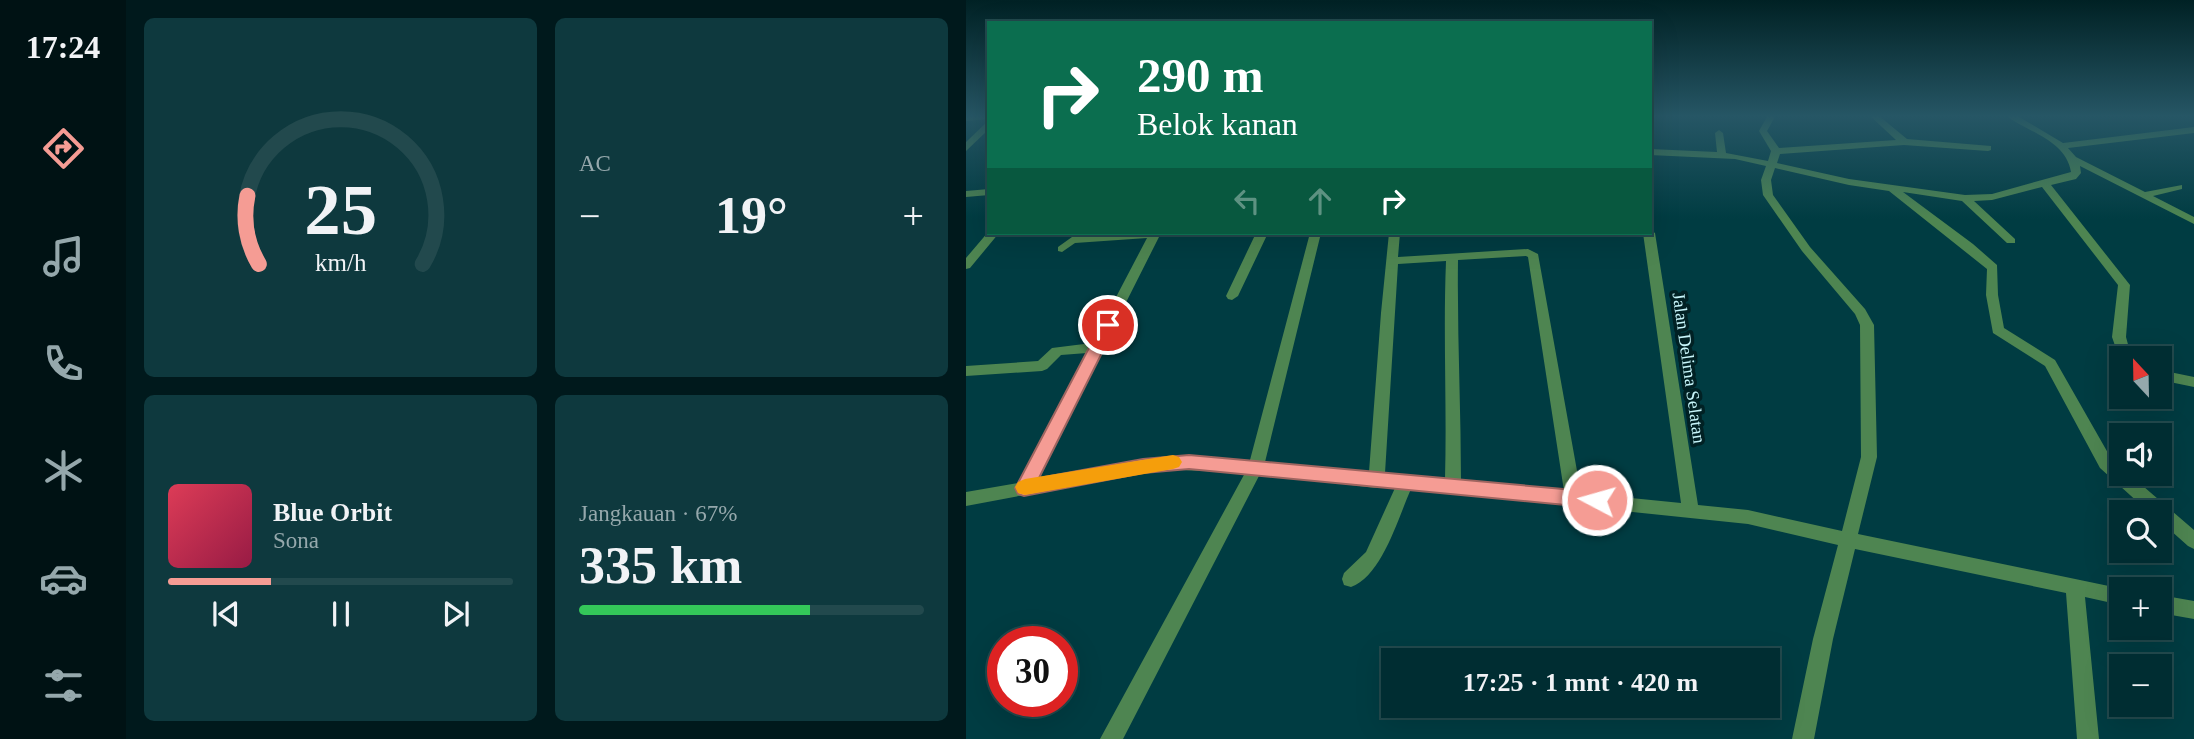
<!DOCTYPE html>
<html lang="id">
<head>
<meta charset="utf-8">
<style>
  body { margin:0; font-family:Georgia,serif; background:#0e393e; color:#f1f3f6; height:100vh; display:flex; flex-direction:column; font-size:26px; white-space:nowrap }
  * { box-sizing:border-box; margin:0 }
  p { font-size:23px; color:#95a8ac }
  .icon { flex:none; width:38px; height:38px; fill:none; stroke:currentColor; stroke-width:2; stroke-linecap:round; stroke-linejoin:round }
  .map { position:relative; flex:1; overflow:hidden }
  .drawer { display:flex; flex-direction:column; gap:18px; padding:18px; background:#00191c; width:840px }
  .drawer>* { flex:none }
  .hud { position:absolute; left:21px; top:21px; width:665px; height:214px; border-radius:0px; box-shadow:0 7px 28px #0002,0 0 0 2px #22494d; background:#0b6e4f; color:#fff; overflow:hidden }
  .needle { width:46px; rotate:338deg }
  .fabs { position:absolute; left:1143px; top:346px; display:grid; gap:14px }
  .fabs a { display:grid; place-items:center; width:63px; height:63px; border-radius:0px; background:#002d32; box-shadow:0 7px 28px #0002,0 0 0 2px #22494d; font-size:35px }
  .speed { position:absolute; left:21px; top:626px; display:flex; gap:14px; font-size:35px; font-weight:700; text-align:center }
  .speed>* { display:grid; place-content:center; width:91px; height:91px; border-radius:50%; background:#002d32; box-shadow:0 7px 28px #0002,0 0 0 2px #22494d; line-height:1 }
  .speed .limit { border:10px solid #d22; background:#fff; color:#111 }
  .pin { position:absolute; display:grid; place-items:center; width:60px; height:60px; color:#fff; margin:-30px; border:4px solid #fff; border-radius:50%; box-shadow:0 2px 7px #0007 }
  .me { position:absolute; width:77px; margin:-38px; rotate:276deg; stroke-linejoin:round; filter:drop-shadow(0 0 5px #0008) }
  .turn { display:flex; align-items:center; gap:24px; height:147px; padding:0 35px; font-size:32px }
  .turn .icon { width:91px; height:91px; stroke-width:2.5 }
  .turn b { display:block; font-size:49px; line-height:60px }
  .lanes { display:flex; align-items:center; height:66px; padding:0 35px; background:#0003; justify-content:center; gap:35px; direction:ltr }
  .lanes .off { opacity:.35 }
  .big { font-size:52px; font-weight:700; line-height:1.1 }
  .drawer .card { flex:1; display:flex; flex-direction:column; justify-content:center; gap:10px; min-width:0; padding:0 24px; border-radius:10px; background:#0e393e }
  .drawer .dial { align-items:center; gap:0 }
  .dial svg { height:182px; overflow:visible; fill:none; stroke:#22494d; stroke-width:7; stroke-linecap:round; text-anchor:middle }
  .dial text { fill:#f1f3f6; stroke:none }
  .song { display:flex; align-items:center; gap:21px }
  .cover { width:84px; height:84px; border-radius:10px; background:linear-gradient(135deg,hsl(350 70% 55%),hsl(340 70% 35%)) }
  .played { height:7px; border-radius:4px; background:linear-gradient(90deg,#f59c94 30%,#22494d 30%) }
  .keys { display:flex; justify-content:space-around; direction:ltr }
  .heat { display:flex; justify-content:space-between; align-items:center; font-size:38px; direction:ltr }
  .charge { height:10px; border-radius:5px; background:linear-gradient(90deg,#34c759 67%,#22494d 0) }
  .drawer .tiles { flex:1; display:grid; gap:18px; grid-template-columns:repeat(2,1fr) }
  .trip { position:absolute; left:415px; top:648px; width:399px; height:70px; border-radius:0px; background:#002d32; box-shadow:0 7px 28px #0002,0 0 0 2px #22494d; font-weight:700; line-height:70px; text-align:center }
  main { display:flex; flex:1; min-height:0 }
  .menu { display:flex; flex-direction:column; width:126px; justify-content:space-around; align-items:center; background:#001214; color:#95a8ac }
  .menu .icon { width:49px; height:49px }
  .menu .current { color:#f59c94 }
  .menu b { font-size:32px; color:#f1f3f6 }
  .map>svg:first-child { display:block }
</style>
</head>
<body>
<main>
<nav class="menu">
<b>17:24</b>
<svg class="icon current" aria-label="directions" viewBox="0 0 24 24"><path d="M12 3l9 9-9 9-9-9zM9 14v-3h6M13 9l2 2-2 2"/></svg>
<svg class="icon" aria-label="music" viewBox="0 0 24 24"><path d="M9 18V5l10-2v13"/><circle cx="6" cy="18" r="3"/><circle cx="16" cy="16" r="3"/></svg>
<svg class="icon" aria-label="phone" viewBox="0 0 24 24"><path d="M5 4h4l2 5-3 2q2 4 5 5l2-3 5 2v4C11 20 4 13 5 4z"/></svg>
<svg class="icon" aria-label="climate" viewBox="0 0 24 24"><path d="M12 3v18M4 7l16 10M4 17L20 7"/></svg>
<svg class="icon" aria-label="car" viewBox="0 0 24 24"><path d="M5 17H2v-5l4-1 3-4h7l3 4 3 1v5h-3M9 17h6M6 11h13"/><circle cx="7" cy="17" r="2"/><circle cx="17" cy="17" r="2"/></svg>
<svg class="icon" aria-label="filters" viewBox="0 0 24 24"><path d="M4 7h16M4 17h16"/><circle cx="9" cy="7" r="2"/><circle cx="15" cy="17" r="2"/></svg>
</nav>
<section class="drawer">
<div class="tiles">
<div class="card dial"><svg viewBox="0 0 100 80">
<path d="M14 69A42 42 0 1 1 86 69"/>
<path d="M14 69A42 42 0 0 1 9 39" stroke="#f59c94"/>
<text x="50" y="56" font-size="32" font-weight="700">25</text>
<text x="50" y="72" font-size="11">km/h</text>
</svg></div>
<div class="card"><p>AC</p>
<div class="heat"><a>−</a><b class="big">19°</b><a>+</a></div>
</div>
<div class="card">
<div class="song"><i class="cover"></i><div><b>Blue Orbit</b><p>Sona</p></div></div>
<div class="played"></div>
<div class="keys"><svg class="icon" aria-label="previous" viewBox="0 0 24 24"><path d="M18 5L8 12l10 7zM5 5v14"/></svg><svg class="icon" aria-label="pause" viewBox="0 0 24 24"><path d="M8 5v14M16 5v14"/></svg><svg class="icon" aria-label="next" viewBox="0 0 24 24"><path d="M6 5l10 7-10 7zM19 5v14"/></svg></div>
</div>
<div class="card"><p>Jangkauan · 67%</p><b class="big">335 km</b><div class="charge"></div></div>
</div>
</section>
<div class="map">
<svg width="1228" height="739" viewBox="0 0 1228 739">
  <rect width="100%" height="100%" fill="#003c42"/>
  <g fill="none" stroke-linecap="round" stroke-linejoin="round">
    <path fill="#4e8551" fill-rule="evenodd" d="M 0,115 L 23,115 L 23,119 L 0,121 Z
      M 802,115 L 810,115 L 801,131 L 813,148 L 930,140 L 903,115 L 912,115 L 941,139 L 1025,146 L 1025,150 L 1022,151 L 938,145 L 814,154 L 811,163 L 883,179 L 999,195 L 1026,194 L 1105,172 C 1100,140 1061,132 1039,115 L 1050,115 L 1097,143 L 1228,127 L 1228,133 L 1102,148 L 1110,157 L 1179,192 L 1216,185 L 1216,189 L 1187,196 L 1228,217 L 1228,224 L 1114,166 L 1115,173 L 1110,179 L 1085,185 L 1164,285 L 1160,337 L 1166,359 L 1155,359 L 1155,363 L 1146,337 L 1152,285 L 1076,187 L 1026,200 L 1008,201 L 1049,239 L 1049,243 L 1041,243 L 996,201 L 937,192 L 1007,244 L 1031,265 L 1032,295 L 1038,328 L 1089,360 L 1146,460 L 1155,468 L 1155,474 L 1163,474 L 1228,530 L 1228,549 L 1222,546 L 1194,521 L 1194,513 L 1184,513 L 1134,468 L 1079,366 L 1027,333 L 1020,295 L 1021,269 L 923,191 L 883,185 L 809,168 L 805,180 L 807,195 L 844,247 L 899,309 L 908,325 L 911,457 L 892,534 L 1162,590 L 1155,590 L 1155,605 L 1119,597 L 1133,739 L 1111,739 L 1100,593 L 889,549 L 867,639 L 848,739 L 826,739 L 847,639 L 872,545 L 782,524 L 445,489 C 432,518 416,576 385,587 L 378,585 L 376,579 L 378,573 L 400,552 L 429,488 L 410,488 L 294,474 L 157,739 L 134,739 L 279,473 L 197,469 L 0,506 L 0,492 L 52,483 L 121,353 L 95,355 L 81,369 L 76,371 L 0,376 L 0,366 L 72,361 L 86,348 L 126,343 L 181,238 L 109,243 L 96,252 L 92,251 L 92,247 L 106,237 L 195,233 L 71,479 L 197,457 L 284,460 L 344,233 L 355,233 L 299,462 L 403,472 L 415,313 L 423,233 L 434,233 L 432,257 L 562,249 L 572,254 L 615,493 L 715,503 L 677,233 L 684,233 L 684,230 L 689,233 L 732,505 L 782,510 L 876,531 L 895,457 L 894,325 L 889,314 L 836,251 L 797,195 L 795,180 L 800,166 L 769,159 L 684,155 L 684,149 L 751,152 L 749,133 L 753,130 L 757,133 L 760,153 L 802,161 L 805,151 L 793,131 ZM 560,256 L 562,257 L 598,491 L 495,481 C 495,407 491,334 492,260 ZM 480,261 C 477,334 481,406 479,479 L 419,473 L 432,264 Z
      M 23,120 L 23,129 L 0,151 L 0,142 Z
      M 23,189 L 23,195 L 0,197 L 0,191 Z
      M 23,231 L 33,233 L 4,268 L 0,269 L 0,258 Z
      M 290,233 L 302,233 L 272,296 L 266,300 L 262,299 L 260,296 Z
      M 1194,370 L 1228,377 L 1228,387 L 1194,380 Z
      M 1194,595 L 1228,601 L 1228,619 L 1194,613 Z"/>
  </g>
  <linearGradient id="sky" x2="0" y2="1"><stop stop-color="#002124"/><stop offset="0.53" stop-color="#265665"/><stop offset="1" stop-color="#265665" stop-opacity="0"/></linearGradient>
  <rect width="1228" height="219" fill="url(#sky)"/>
  <path fill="#f59c94" stroke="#9f6560" stroke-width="2" d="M 142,320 L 150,325 L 73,478 L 177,459 L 223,455 L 631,492 L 638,494 L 641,500 L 638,505 L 631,508 L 223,469 L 177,473 L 58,496 L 52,494 L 49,488 L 52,483 L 135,325 Z"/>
  <path fill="#f59e0b" d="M 207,455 L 213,457 L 216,462 L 213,467 L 207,469 L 59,495 L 52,493 L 49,487 L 52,482 L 59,479 Z"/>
  <g text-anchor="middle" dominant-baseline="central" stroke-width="7" stroke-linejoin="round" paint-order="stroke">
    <g font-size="18" fill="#c7f5fa" stroke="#012124">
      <text transform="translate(723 368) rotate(82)">Jalan Delima Selatan</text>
    </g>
  </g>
</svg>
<div class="fabs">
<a><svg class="needle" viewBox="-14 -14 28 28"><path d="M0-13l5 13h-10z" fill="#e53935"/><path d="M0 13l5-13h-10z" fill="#95a8ac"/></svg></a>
<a><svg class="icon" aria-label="sound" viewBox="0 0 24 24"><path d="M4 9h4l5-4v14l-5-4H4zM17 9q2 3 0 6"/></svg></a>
<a><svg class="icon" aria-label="search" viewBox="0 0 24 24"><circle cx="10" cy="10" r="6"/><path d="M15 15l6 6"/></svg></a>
<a>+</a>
<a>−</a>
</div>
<div class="speed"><div class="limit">30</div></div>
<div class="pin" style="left:142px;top:325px;background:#d93025"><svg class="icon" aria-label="arrive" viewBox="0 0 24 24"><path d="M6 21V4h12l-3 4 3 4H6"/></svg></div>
<svg class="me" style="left:631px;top:500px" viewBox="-20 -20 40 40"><circle r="17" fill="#f59c94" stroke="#fff" stroke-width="3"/><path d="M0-11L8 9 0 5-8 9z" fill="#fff"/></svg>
<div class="trip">17:25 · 1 mnt · 420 m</div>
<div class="hud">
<div class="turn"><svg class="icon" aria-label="right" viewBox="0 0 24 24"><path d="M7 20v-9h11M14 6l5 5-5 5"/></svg><div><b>290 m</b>Belok kanan</div></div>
<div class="lanes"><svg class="icon off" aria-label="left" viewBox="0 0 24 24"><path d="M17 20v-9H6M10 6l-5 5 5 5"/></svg><svg class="icon off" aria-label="ahead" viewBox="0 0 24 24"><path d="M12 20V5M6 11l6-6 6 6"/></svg><svg class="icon" aria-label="right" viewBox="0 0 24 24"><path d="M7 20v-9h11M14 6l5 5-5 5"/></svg></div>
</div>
</div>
</main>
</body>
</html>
